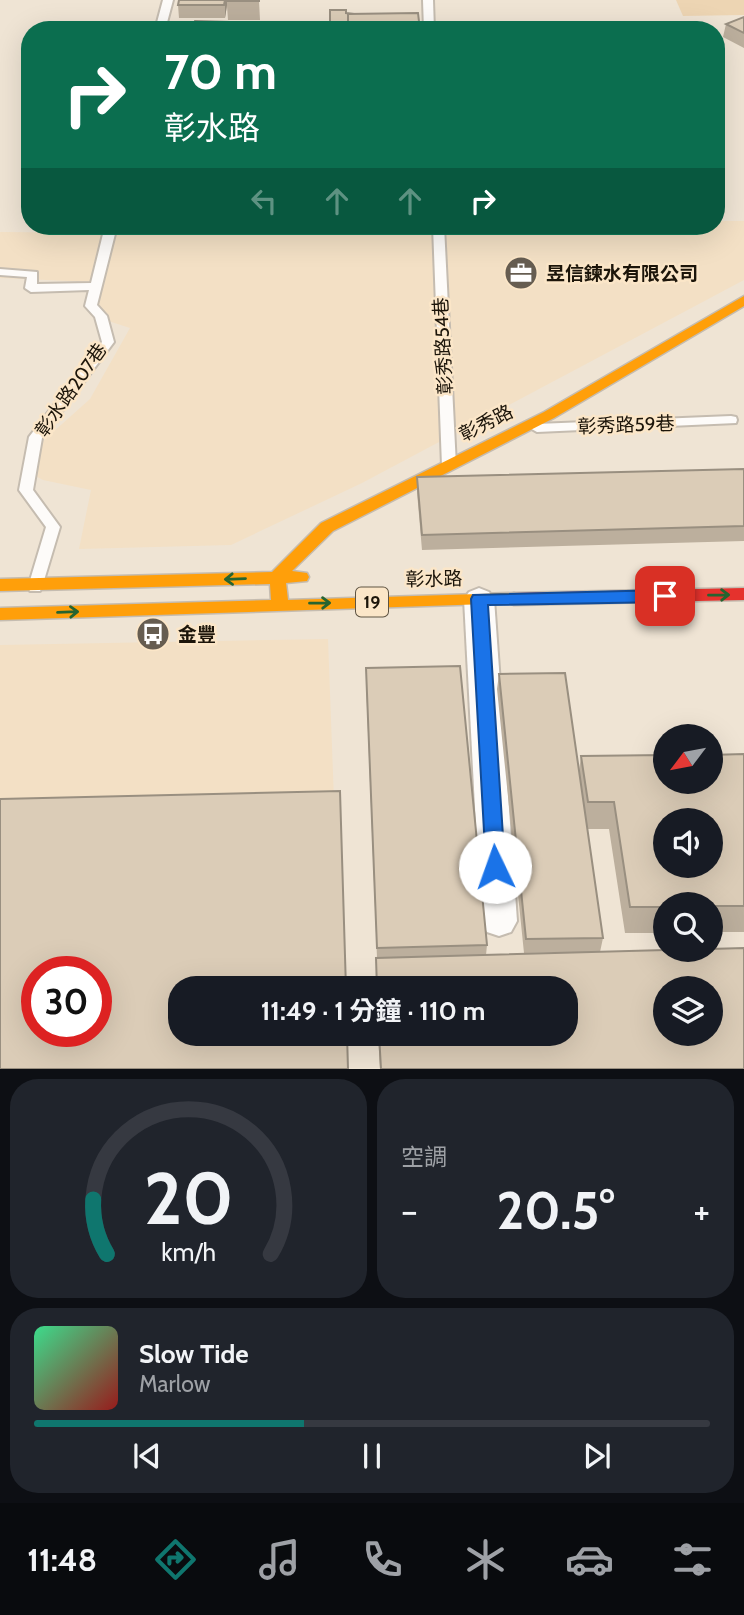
<!DOCTYPE html>
<html lang="zh-TW">
<head>
<meta charset="utf-8">
<style>
  body { margin:0; font-family:Cabin,"Noto Sans TC",sans-serif; background:#20242c; color:#f1f3f6; height:100vh; display:flex; flex-direction:column; font-size:26px; white-space:nowrap }
  * { box-sizing:border-box; margin:0 }
  p { font-size:23px; color:#9ea1a6 }
  .icon { flex:none; width:38px; height:38px; fill:none; stroke:currentColor; stroke-width:2; stroke-linecap:round; stroke-linejoin:round }
  .map { position:relative; height:1069px; overflow:hidden }
  .sheet { display:flex; flex-direction:column; gap:10px; padding:10px; background:#0d0f14; flex:1 }
  .sheet>* { flex:none }
  .guide { position:absolute; left:21px; top:21px; width:704px; height:214px; border-radius:28px; box-shadow:0 7px 28px #0002; background:#0b6e4f; color:#fff; overflow:hidden }
  .needle { width:46px; rotate:238deg }
  .tools { position:absolute; left:653px; top:724px; display:grid; gap:14px }
  .tools a { display:grid; place-items:center; width:70px; height:70px; border-radius:50%; background:#171b24; box-shadow:0 7px 28px #0002; font-size:35px }
  .speed { position:absolute; left:21px; top:956px; display:flex; gap:14px; font-size:35px; font-weight:700; text-align:center }
  .speed>* { display:grid; place-content:center; width:91px; height:91px; border-radius:50%; background:#171b24; box-shadow:0 7px 28px #0002; line-height:1 }
  .speed .limit { border:10px solid #d22; background:#fff; color:#111 }
  .pin { position:absolute; display:grid; place-items:center; width:60px; height:60px; color:#fff; margin:-30px; border-radius:14px; box-shadow:0 4px 10px #0006 }
  .me { position:absolute; width:77px; margin:-38px; rotate:357deg; stroke-linejoin:round; filter:drop-shadow(0 0 5px #0008) }
  .turn { display:flex; align-items:center; gap:24px; height:147px; padding:0 28px; font-size:32px }
  .turn .icon { width:91px; height:91px; stroke-width:2.5 }
  .turn b { display:block; font-size:49px; line-height:60px }
  .lanes { display:flex; align-items:center; height:66px; padding:0 28px; background:#0003; justify-content:center; gap:35px; direction:ltr }
  .lanes .off { opacity:.35 }
  .big { font-size:52px; font-weight:700; line-height:1.1 }
  .sheet .card { flex:1; display:flex; flex-direction:column; justify-content:center; gap:10px; min-width:0; padding:0 24px; border-radius:28px; background:#20242c }
  .sheet .dial { align-items:center; gap:0 }
  .dial svg { height:182px; overflow:visible; fill:none; stroke:#363941; stroke-width:7; stroke-linecap:round; text-anchor:middle }
  .dial text { fill:#f1f3f6; stroke:none }
  .song { display:flex; align-items:center; gap:21px }
  .cover { width:84px; height:84px; border-radius:10px; background:linear-gradient(135deg,hsl(150 70% 55%),hsl(0 70% 35%)) }
  .played { height:7px; border-radius:4px; background:linear-gradient(90deg,#0f766e 40%,#363941 40%) }
  .keys { display:flex; justify-content:space-around; direction:ltr }
  .heat { display:flex; justify-content:space-between; align-items:center; font-size:38px; direction:ltr }
  .sheet .tiles { flex:1; display:grid; gap:10px; grid-template-columns:1fr 1fr }
  .card:last-child { grid-column:span 2 }
  .trip { position:absolute; left:168px; top:976px; width:410px; height:70px; border-radius:28px; background:#171b24; box-shadow:0 7px 28px #0002; font-weight:700; line-height:70px; text-align:center }
  .tab-bar { display:flex; height:112px; justify-content:space-around; align-items:center; background:#090b0e; color:#9ea1a6 }
  .tab-bar .icon { width:49px; height:49px }
  .tab-bar .active { color:#0f766e }
  .tab-bar b { font-size:32px; color:#f1f3f6 }
  .map>svg:first-child { display:block }
</style>
</head>
<body>
<div class="map">
<svg width="744" height="1069" viewBox="0 0 744 1069">
  <rect width="100%" height="100%" fill="#efe4d4"/>
  <path fill="#f3e0c5" fill-rule="evenodd" d="M 716,221 L 744,221 L 744,280 L 362,483 L 231,545 L 79,549 L 91,490 L 43,480 L 28,472 L 24,458 L 90,399 L 130,328 L 90,315 L 93,282 L 0,278 L 0,232 L 128,233 L 130,226 L 716,226 Z
    M 328,639 L 341,989 L 180,989 L 180,1034 L 0,1069 L 0,645 ZM 37,971 L 96,971 L 96,1031 L 37,1031 Z"/>
  <path fill="#edd5b3" d="M 676,0 L 744,0 L 744,15 L 683,16 Z"/>
  <g fill="none" stroke-linecap="round" stroke-linejoin="round">
    <defs>
      <path id="lane" d="M 163,0 L 173,0 L 165,30 L 155,30 Z
        M 423,0 L 433,0 L 434,30 L 424,30 Z
        M 105,226 L 117,226 L 97,305 L 107,316 L 114,342 L 42,438 L 33,490 L 60,527 L 42,587 L 40,591 L 30,591 L 28,587 L 46,527 L 19,490 L 29,437 L 102,342 L 95,317 L 85,306 L 89,290 L 31,292 L 25,288 L 27,277 L 0,275 L 0,269 L 37,272 L 37,284 L 91,283 Z
        M 433,226 L 444,226 L 456,466 L 449,470 L 442,466 Z
        M 731,416 L 736,417 L 737,420 L 736,423 L 537,432 L 530,428 L 537,424 Z"/>
      <path id="street" d="M 479,588 L 489,592 L 494,599 L 517,921 L 511,932 L 499,936 L 487,932 L 481,921 L 464,599 L 469,592 Z"/>
      <path id="slow" d="M 744,296 L 744,306 L 554,418 L 333,531 L 292,571 L 307,573 L 309,577 L 307,581 L 286,583 L 288,600 L 514,593 L 520,595 L 522,599 L 520,603 L 0,620 L 0,608 L 271,600 L 270,584 L 0,591 L 0,579 L 272,572 L 321,523 L 544,412 Z"/>
      <path id="jam" d="M 744,588 L 744,600 L 514,605 L 508,603 L 506,599 L 508,595 L 514,593 Z"/>
    </defs>
    <use href="#lane" stroke="#c5bcb0" stroke-width="4"/>
    <use href="#street" stroke="#c5bcb0" stroke-width="4"/>
    <use href="#slow" stroke="#c5bcb0" stroke-width="3"/>
    <use href="#jam" stroke="#c5bcb0" stroke-width="3"/>
    <use href="#lane" fill="#fdfbf9" fill-rule="evenodd"/>
    <use href="#street" fill="#fdfbf9" fill-rule="evenodd"/>
    <use href="#slow" fill="#ff9f0a" fill-rule="evenodd"/>
    <use href="#jam" fill="#e5322d" fill-rule="evenodd"/>
  </g>
  <path fill="#bcaf9d" d="M 179,0 L 259,1 L 260,20 L 228,20 L 227,6 L 225,18 L 179,18 L 178,5 Z
    M 330,10 L 346,13 L 420,30 L 330,30 Z
    M 744,17 L 744,48 L 723,37 L 726,24 Z
    M 744,469 L 744,541 L 422,550 L 417,492 L 417,477 Z
    M 499,674 L 579,771 L 581,756 L 744,754 L 744,932 L 710,932 L 710,905 L 665,905 L 665,933 L 625,933 L 609,829 L 587,829 L 603,938 L 600,952 L 744,1069 L 380,1069 L 378,1034 L 565,1034 L 565,989 L 376,989 L 376,958 L 377,958 L 366,683 L 487,945 L 486,955 L 592,952 L 524,953 L 497,689 Z"/>
  <path fill="#998f80" d="M 225,0 L 227,0 L 227,5 L 225,18 Z"/>
  <path fill="#dbccb7" stroke="#998f80" stroke-width="2" fill-rule="evenodd" d="M 179,0 L 225,0 L 224,5 L 178,5 Z
    M 227,0 L 259,0 L 259,1 L 227,1 Z
    M 330,10 L 346,10 L 346,13 L 354,14 L 348,14 L 348,24 L 330,25 Z
    M 418,13 L 420,30 L 348,30 L 348,14 Z
    M 744,17 L 744,33 L 726,24 Z
    M 195,21 L 261,23 L 259,30 L 192,30 Z
    M 744,469 L 744,526 L 422,535 L 417,477 Z
    M 460,666 L 487,945 L 377,948 L 366,668 Z
    M 565,673 L 603,938 L 526,939 L 499,674 Z
    M 744,754 L 744,906 L 710,906 L 710,905 L 665,905 L 665,907 L 630,907 L 614,802 L 588,802 L 581,756 L 665,755 L 665,782 L 710,782 L 710,755 ZM 665,821 L 710,821 L 710,866 L 665,866 Z
    M 340,791 L 346,989 L 180,989 L 180,1034 L 347,1034 L 348,1069 L 0,1069 L 0,799 ZM 37,971 L 96,971 L 96,1031 L 37,1031 Z
    M 744,948 L 744,1069 L 381,1069 L 379,1034 L 565,1034 L 565,989 L 377,989 L 376,958 L 666,950 L 710,950 L 710,949 ZM 665,989 L 710,989 L 710,1034 L 665,1034 Z"/>
  <defs><path id="oneway-shaft" d="M-6 0H5M1.5-3L5.5 0L1.5 3" fill="none" stroke-width="1.6" stroke-linecap="round" stroke-linejoin="round" transform="scale(1.75)"/></defs>
  <g stroke="#266430">
    <use href="#oneway-shaft" transform="translate(235 579) rotate(178)"/>
    <use href="#oneway-shaft" transform="translate(719 595) rotate(-1)"/>
    <use href="#oneway-shaft" transform="translate(320 603) rotate(-1)"/>
    <use href="#oneway-shaft" transform="translate(68 612) rotate(-2)"/>
  </g>
  <path fill="#1a73e8" stroke="#114b97" stroke-width="2" d="M 665,590 L 673,596 L 665,602 L 488,605 L 505,867 L 502,873 L 489,873 L 486,867 L 471,599 L 473,595 Z"/>
  <defs>
    <symbol id="office-disc" viewBox="-11 -11 22 22"><circle r="9.5" fill="#665d51" stroke="#fbe6c8"/><path d="M-6-3h4V-5.5h4V-3h4V5H-6ZM-1-4.5V-3h2v-1.5ZM-6 0V1H6V0Z" fill="#fff"/></symbol>
    <symbol id="bus-disc" viewBox="-11 -11 22 22"><circle r="9.5" fill="#665d51" stroke="#fbe6c8"/><path d="M-5-6H5V4H4V6H2V4H-2V6H-4V4H-5ZM-3.5-4V0h7V-4ZM-3.5 1.2v1.5H-2V1.2ZM2 1.2v1.5H3.5V1.2Z" fill="#fff"/></symbol>
  </defs>
  <g fill-rule="evenodd">
    <use href="#office-disc" x="502" y="254" width="38" height="38"/>
    <use href="#bus-disc" x="134" y="615" width="38" height="38"/>
  </g>
  <g text-anchor="middle" dominant-baseline="central" stroke-width="5" stroke-linejoin="round" paint-order="stroke">
    <rect fill="#fbe6c8" stroke="#5f5443" stroke-width="2" x="356" y="587.5" width="32" height="29" rx="5"/>
    <g font-size="18" font-weight="bold" fill="#1c150a">
      <text x="372" y="602">19</text>
    </g>
    <g font-size="19" font-weight="bold" fill="#1c150a" stroke="#fbe6c8" text-anchor="start">
      <text x="546" y="273">昱信鍊水有限公司</text>
      <text x="178" y="634">金豐</text>
    </g>
    <g font-size="19" fill="#1c150a" stroke="#fbe6c8">
      <text transform="translate(443 346) rotate(-93)">彰秀路54巷</text>
      <text transform="translate(71 390) rotate(-55)">彰水路207巷</text>
      <text transform="translate(486 423) rotate(-27)">彰秀路</text>
      <text transform="translate(626 425) rotate(-2)">彰秀路59巷</text>
      <text transform="translate(434 579) rotate(-1)">彰水路</text>
    </g>
  </g>
</svg>
<div class="tools">
<a><svg class="needle" viewBox="-14 -14 28 28"><path d="M0-13l5 13h-10z" fill="#e53935"/><path d="M0 13l5-13h-10z" fill="#9ea1a6"/></svg></a>
<a><svg class="icon" aria-label="sound" viewBox="0 0 24 24"><path d="M4 9h4l5-4v14l-5-4H4zM17 9q2 3 0 6"/></svg></a>
<a><svg class="icon" aria-label="search" viewBox="0 0 24 24"><circle cx="10" cy="10" r="6"/><path d="M15 15l6 6"/></svg></a>
<a><svg class="icon" aria-label="layers" viewBox="0 0 24 24"><path d="M12 4l9 5-9 5-9-5zM3 14l9 5 9-5"/></svg></a>
</div>
<div class="speed"><div class="limit">30</div></div>
<div class="pin" style="left:665px;top:596px;background:#d93025"><svg class="icon" aria-label="arrive" viewBox="0 0 24 24"><path d="M6 21V4h12l-3 4 3 4H6"/></svg></div>
<svg class="me" style="left:495px;top:867px" viewBox="-20 -20 40 40"><circle r="19" fill="#fff"/><path d="M0-13L10 11 0 6-10 11z" fill="#1a73e8"/></svg>
<div class="trip">11:49 · 1 分鐘 · 110 m</div>
<div class="guide">
<div class="turn"><svg class="icon" aria-label="right" viewBox="0 0 24 24"><path d="M7 20v-9h11M14 6l5 5-5 5"/></svg><div><b>70 m</b>彰水路</div></div>
<div class="lanes"><svg class="icon off" aria-label="left" viewBox="0 0 24 24"><path d="M17 20v-9H6M10 6l-5 5 5 5"/></svg><svg class="icon off" aria-label="ahead" viewBox="0 0 24 24"><path d="M12 20V5M6 11l6-6 6 6"/></svg><svg class="icon off" aria-label="ahead" viewBox="0 0 24 24"><path d="M12 20V5M6 11l6-6 6 6"/></svg><svg class="icon" aria-label="right" viewBox="0 0 24 24"><path d="M7 20v-9h11M14 6l5 5-5 5"/></svg></div>
</div>
</div>
<section class="sheet">
<div class="tiles">
<div class="card dial"><svg viewBox="0 0 100 80">
<path d="M14 69A42 42 0 1 1 86 69"/>
<path d="M14 69A42 42 0 0 1 8 45" stroke="#0f766e"/>
<text x="50" y="56" font-size="32" font-weight="700">20</text>
<text x="50" y="72" font-size="11">km/h</text>
</svg></div>
<div class="card"><p>空調</p>
<div class="heat"><a>−</a><b class="big">20.5°</b><a>+</a></div>
</div>
<div class="card">
<div class="song"><i class="cover"></i><div><b>Slow Tide</b><p>Marlow</p></div></div>
<div class="played"></div>
<div class="keys"><svg class="icon" aria-label="previous" viewBox="0 0 24 24"><path d="M18 5L8 12l10 7zM5 5v14"/></svg><svg class="icon" aria-label="pause" viewBox="0 0 24 24"><path d="M8 5v14M16 5v14"/></svg><svg class="icon" aria-label="next" viewBox="0 0 24 24"><path d="M6 5l10 7-10 7zM19 5v14"/></svg></div>
</div>
</div>
</section>
<nav class="tab-bar">
<b>11:48</b>
<svg class="icon active" aria-label="directions" viewBox="0 0 24 24"><path d="M12 3l9 9-9 9-9-9zM9 14v-3h6M13 9l2 2-2 2"/></svg>
<svg class="icon" aria-label="music" viewBox="0 0 24 24"><path d="M9 18V5l10-2v13"/><circle cx="6" cy="18" r="3"/><circle cx="16" cy="16" r="3"/></svg>
<svg class="icon" aria-label="phone" viewBox="0 0 24 24"><path d="M5 4h4l2 5-3 2q2 4 5 5l2-3 5 2v4C11 20 4 13 5 4z"/></svg>
<svg class="icon" aria-label="climate" viewBox="0 0 24 24"><path d="M12 3v18M4 7l16 10M4 17L20 7"/></svg>
<svg class="icon" aria-label="car" viewBox="0 0 24 24"><path d="M5 17H2v-5l4-1 3-4h7l3 4 3 1v5h-3M9 17h6M6 11h13"/><circle cx="7" cy="17" r="2"/><circle cx="17" cy="17" r="2"/></svg>
<svg class="icon" aria-label="filters" viewBox="0 0 24 24"><path d="M4 7h16M4 17h16"/><circle cx="9" cy="7" r="2"/><circle cx="15" cy="17" r="2"/></svg>
</nav>
</body>
</html>
